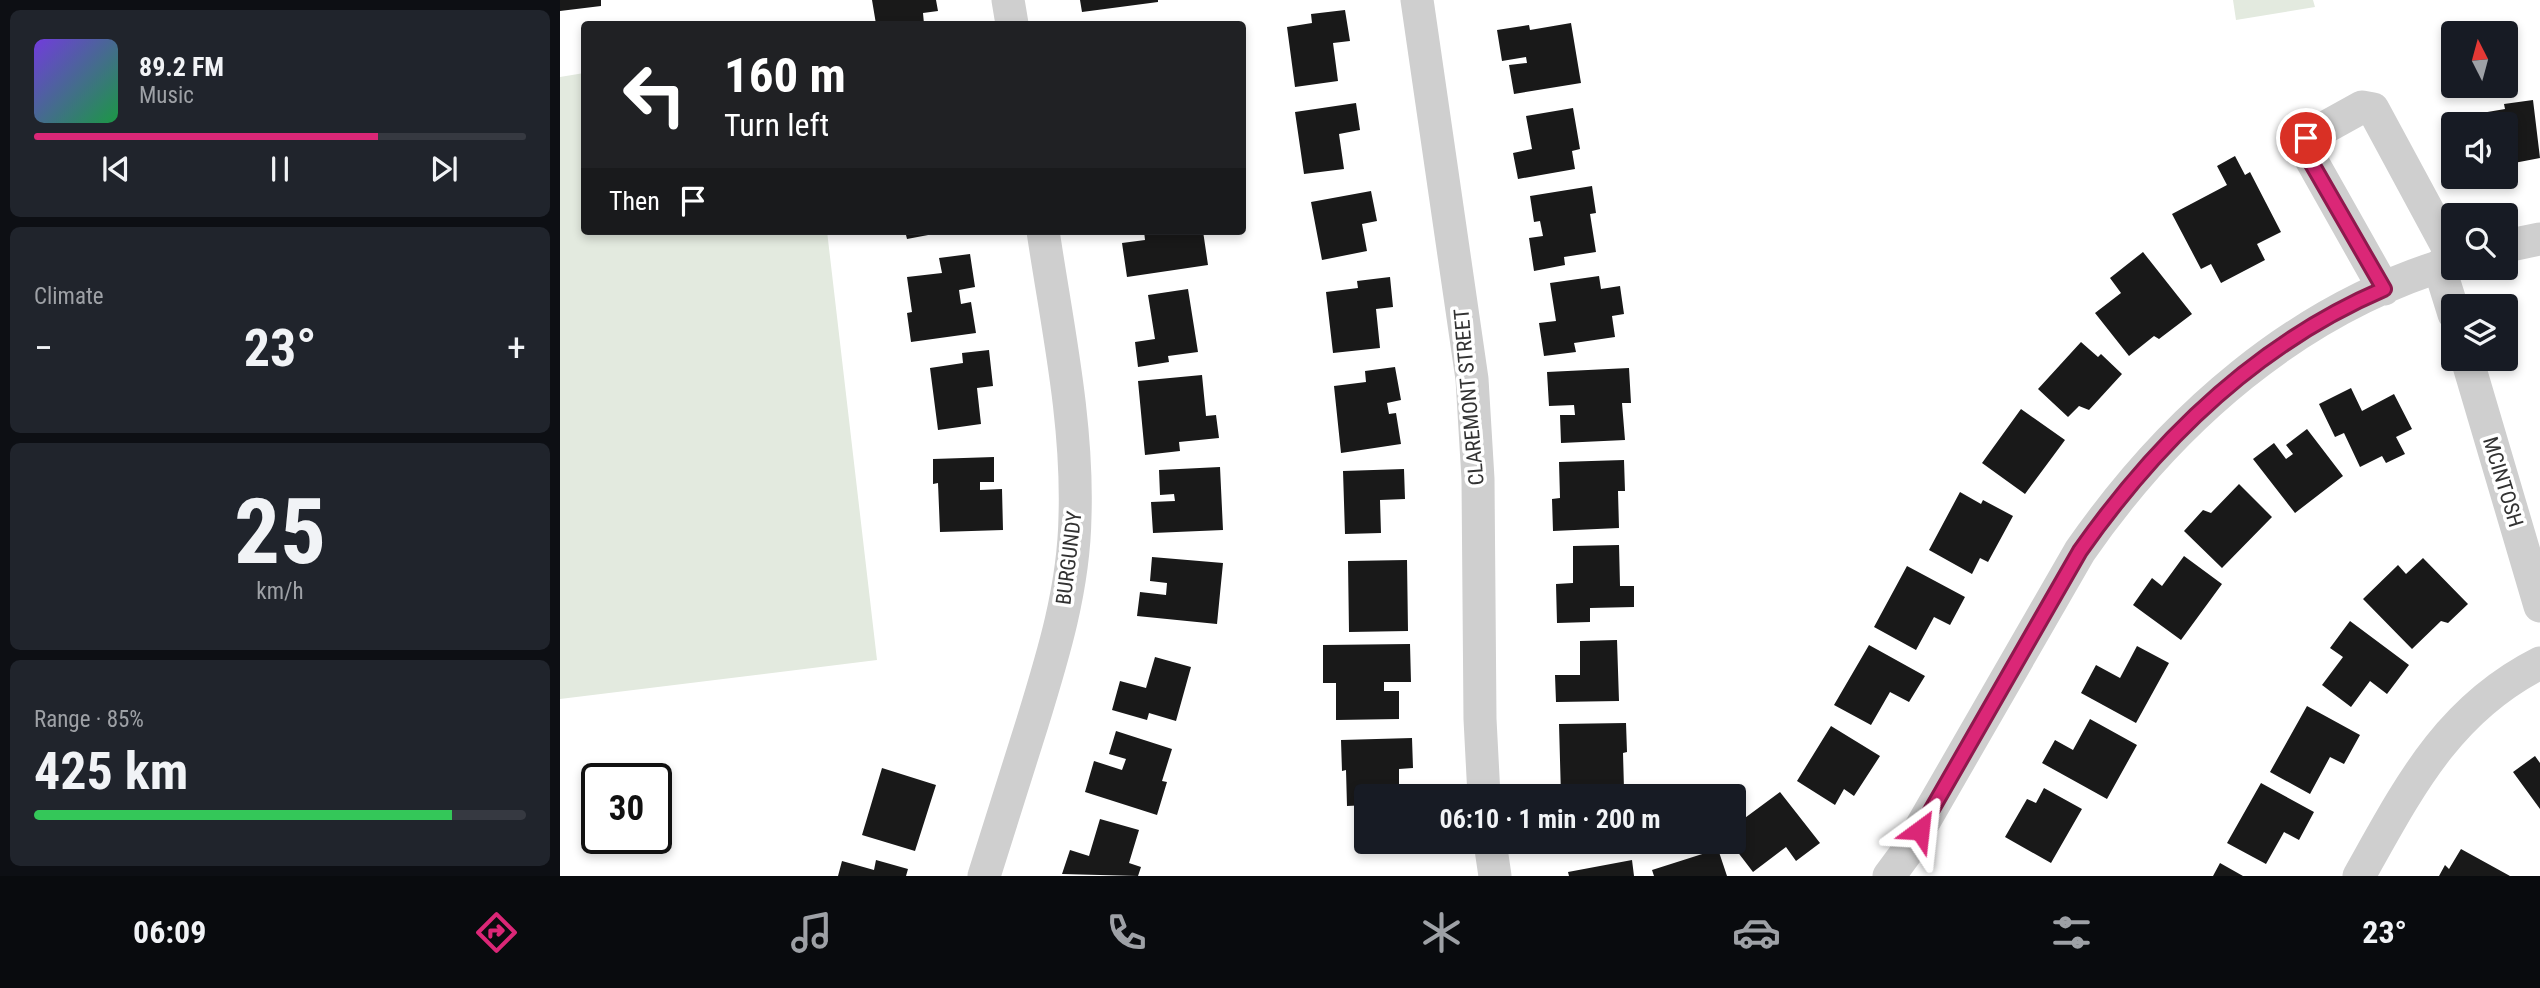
<!DOCTYPE html>
<html lang="en">
<head>
<meta charset="utf-8">
<style>
  body { margin:0; font-family:"Roboto Condensed",sans-serif; background:#20242c; color:#f1f3f6; height:100vh; display:flex; flex-direction:column; font-size:26px; white-space:nowrap }
  * { box-sizing:border-box; margin:0 }
  p { font-size:23px; color:#9ea1a6 }
  .icon { flex:none; width:38px; height:38px; fill:none; stroke:currentColor; stroke-width:2; stroke-linecap:round; stroke-linejoin:round }
  .map { position:relative; flex:1; overflow:hidden }
  .panel { display:flex; flex-direction:column; gap:10px; padding:10px; background:#0d0f14; width:560px }
  .panel>* { flex:none }
  .top-card { position:absolute; left:21px; top:21px; width:665px; height:214px; border-radius:7px; box-shadow:0 4px 10px #0003; background:#202124; color:#fff; overflow:hidden }
  .needle { width:46px; rotate:354deg }
  .buttons { position:absolute; left:1881px; top:21px; display:grid; gap:14px }
  .buttons a { display:grid; place-items:center; width:77px; height:77px; border-radius:7px; background:#171b24; box-shadow:0 4px 10px #0003; font-size:35px }
  .speed { position:absolute; left:21px; top:763px; display:flex; gap:14px; font-size:35px; font-weight:700; text-align:center }
  .speed>* { display:grid; place-content:center; width:91px; height:91px; border-radius:50%; background:#171b24; box-shadow:0 4px 10px #0003; line-height:1 }
  .speed .limit { border:4px solid #111; border-radius:10px; background:#fff; color:#111 }
  .pin { position:absolute; display:grid; place-items:center; width:60px; height:60px; color:#fff; margin:-30px; border:4px solid #fff; border-radius:50%; box-shadow:0 2px 7px #0007 }
  .me { position:absolute; width:77px; margin:-38px; rotate:30deg; stroke-linejoin:round; filter:drop-shadow(0 0 5px #0008) }
  .turn { display:flex; align-items:center; gap:24px; height:147px; padding:0 28px; font-size:32px }
  .turn .icon { width:91px; height:91px; stroke-width:2.5 }
  .turn b { display:block; font-size:49px; line-height:60px }
  .then { display:flex; align-items:center; height:66px; padding:0 28px; background:#0003; gap:14px; font-size:26px }
  .big { font-size:52px; font-weight:700; line-height:1.1 }
  .panel .tile { flex:1; display:flex; flex-direction:column; justify-content:center; gap:10px; min-width:0; padding:0 24px; border-radius:10px; background:#20242c }
  .panel .dial { align-items:center; gap:0 }
  .dial b { font-size:91px; line-height:1 }
  .song { display:flex; align-items:center; gap:21px }
  .cover { width:84px; height:84px; border-radius:10px; background:linear-gradient(135deg,hsl(260 70% 55%),hsl(140 70% 35%)) }
  .played { height:7px; border-radius:4px; background:linear-gradient(90deg,#db2777 70%,#363941 70%) }
  .keys { display:flex; justify-content:space-around; direction:ltr }
  .heat { display:flex; justify-content:space-between; align-items:center; font-size:38px; direction:ltr }
  .charge { height:10px; border-radius:5px; background:linear-gradient(90deg,#34c759 85%,#363941 0) }
  .trip { position:absolute; left:794px; top:784px; width:392px; height:70px; border-radius:7px; background:#171b24; box-shadow:0 4px 10px #0003; font-weight:700; line-height:70px; text-align:center }
  .dock { display:flex; height:112px; justify-content:space-around; align-items:center; background:#090b0e; color:#9ea1a6 }
  .dock .icon { width:49px; height:49px }
  .dock .active { color:#db2777 }
  .dock b { font-size:32px; color:#f1f3f6 }
  main { display:flex; flex:1; min-height:0 }
  .map>svg:first-child { display:block }
</style>
</head>
<body>
<main>
<section class="panel">
<div class="tile">
<div class="song"><i class="cover"></i><div><b>89.2 FM</b><p>Music</p></div></div>
<div class="played"></div>
<div class="keys"><svg class="icon" aria-label="previous" viewBox="0 0 24 24"><path d="M18 5L8 12l10 7zM5 5v14"/></svg><svg class="icon" aria-label="pause" viewBox="0 0 24 24"><path d="M8 5v14M16 5v14"/></svg><svg class="icon" aria-label="next" viewBox="0 0 24 24"><path d="M6 5l10 7-10 7zM19 5v14"/></svg></div>
</div>
<div class="tile"><p>Climate</p>
<div class="heat"><a>−</a><b class="big">23°</b><a>+</a></div>
</div>
<div class="tile dial"><b>25</b><p>km/h</p></div>
<div class="tile"><p>Range · 85%</p><b class="big">425 km</b><div class="charge"></div></div>
</section>
<div class="map">
<svg width="1980" height="876" viewBox="0 0 1980 876">
  <rect width="100%" height="100%" fill="#fff"/>
  <path fill="#e3eadf" d="M 1673,0 L 1753,0 L 1755,7 L 1676,20 Z
    M 24,73 L 24,231 L 267,231 L 317,660 L 0,699 L 0,77 Z"/>
  <path fill="#191919" d="M 0,0 L 41,0 L 41,6 L 0,11 Z
    M 312,0 L 376,0 L 378,11 L 363,13 L 364,24 L 316,24 Z
    M 520,0 L 598,0 L 598,2 L 522,12 Z
    M 785,10 L 790,41 L 773,43 L 778,81 L 735,87 L 727,27 L 752,23 L 751,14 Z
    M 1011,23 L 1021,83 L 954,94 L 949,65 L 967,63 L 966,57 L 942,61 L 937,30 L 969,25 L 970,30 Z
    M 1973,100 L 1980,158 L 1954,163 L 1953,152 L 1946,154 L 1946,124 L 1905,124 L 1904,116 L 1945,109 L 1944,104 Z
    M 796,103 L 800,130 L 779,134 L 784,169 L 744,174 L 735,112 Z
    M 1013,108 L 1020,149 L 1012,151 L 1015,169 L 958,179 L 953,153 L 972,149 L 966,116 Z
    M 1675,156 L 1685,175 L 1690,172 L 1721,232 L 1697,244 L 1705,260 L 1661,283 L 1651,264 L 1641,269 L 1612,214 L 1667,185 L 1657,166 Z
    M 1032,186 L 1036,213 L 1030,214 L 1036,252 L 1004,257 L 1005,265 L 974,271 L 969,238 L 983,236 L 980,221 L 974,222 L 970,196 Z
    M 811,191 L 817,221 L 802,224 L 807,251 L 762,260 L 751,202 Z
    M 345,231 L 384,231 L 384,232 L 347,239 Z
    M 584,231 L 643,231 L 648,265 L 567,277 L 562,243 L 585,240 Z
    M 1583,252 L 1632,314 L 1599,339 L 1594,336 L 1569,356 L 1535,313 L 1561,293 L 1550,278 Z
    M 410,254 L 415,287 L 399,290 L 401,304 L 411,302 L 416,333 L 351,342 L 347,313 L 352,312 L 347,277 L 382,273 L 379,258 Z
    M 1039,276 L 1041,289 L 1060,286 L 1064,314 L 1052,316 L 1055,337 L 1014,343 L 1016,352 L 984,356 L 979,323 L 996,321 L 990,283 Z
    M 830,277 L 833,307 L 816,309 L 820,348 L 773,353 L 766,292 L 798,288 L 797,281 Z
    M 628,289 L 638,352 L 608,356 L 609,362 L 578,367 L 575,342 L 595,339 L 588,295 Z
    M 1521,342 L 1538,357 L 1541,354 L 1562,374 L 1529,410 L 1519,406 L 1508,417 L 1478,389 Z
    M 429,350 L 433,386 L 417,388 L 421,424 L 378,430 L 370,368 L 403,363 L 402,353 Z
    M 835,367 L 841,400 L 827,403 L 829,414 L 836,413 L 841,444 L 781,453 L 774,386 L 806,382 L 805,371 Z
    M 1069,368 L 1071,403 L 1062,403 L 1065,440 L 1001,443 L 1000,415 L 1015,415 L 1014,405 L 989,406 L 987,372 Z
    M 642,375 L 646,416 L 656,415 L 659,438 L 619,442 L 620,451 L 585,455 L 578,381 Z
    M 1791,388 L 1802,411 L 1834,394 L 1852,429 L 1836,437 L 1845,454 L 1826,463 L 1822,456 L 1800,467 L 1784,433 L 1775,437 L 1759,404 Z
    M 1461,409 L 1505,440 L 1465,494 L 1422,463 Z
    M 1747,429 L 1783,476 L 1735,513 L 1693,459 L 1714,443 L 1726,459 L 1733,454 L 1726,445 Z
    M 434,457 L 434,482 L 420,482 L 420,490 L 442,489 L 443,530 L 380,532 L 378,483 L 373,484 L 373,459 Z
    M 1064,460 L 1065,491 L 1058,491 L 1059,528 L 993,531 L 992,499 L 1000,498 L 999,462 Z
    M 660,467 L 663,530 L 593,533 L 591,502 L 615,501 L 614,494 L 600,495 L 599,470 Z
    M 844,469 L 845,499 L 820,500 L 821,533 L 785,534 L 783,471 Z
    M 1679,484 L 1712,517 L 1662,568 L 1624,531 L 1643,510 L 1651,513 Z
    M 1400,492 L 1421,504 L 1423,500 L 1453,516 L 1428,562 L 1420,558 L 1412,574 L 1369,550 Z
    M 1059,545 L 1060,586 L 1074,586 L 1074,607 L 1030,608 L 1030,622 L 997,623 L 996,584 L 1013,583 L 1013,546 Z
    M 1624,556 L 1662,584 L 1621,640 L 1573,605 L 1592,578 L 1602,586 Z
    M 592,557 L 663,563 L 657,624 L 577,616 L 580,592 L 606,595 L 607,583 L 590,581 Z
    M 1863,558 L 1908,604 L 1888,623 L 1881,621 L 1852,649 L 1803,599 L 1838,565 L 1846,574 Z
    M 847,560 L 848,631 L 789,632 L 788,561 Z
    M 1347,566 L 1405,597 L 1390,625 L 1374,617 L 1356,650 L 1314,627 Z
    M 1790,621 L 1849,665 L 1827,694 L 1810,681 L 1791,707 L 1762,685 L 1783,657 L 1770,648 Z
    M 1057,640 L 1059,701 L 996,702 L 995,675 L 1020,675 L 1020,641 Z
    M 850,644 L 851,682 L 824,682 L 824,691 L 839,691 L 839,719 L 776,720 L 776,683 L 763,683 L 763,645 Z
    M 1309,645 L 1365,676 L 1349,702 L 1330,692 L 1311,725 L 1274,705 Z
    M 1577,646 L 1609,663 L 1576,723 L 1521,693 L 1536,665 L 1560,678 Z
    M 595,657 L 631,667 L 616,721 L 589,713 L 587,720 L 552,710 L 560,681 L 586,688 Z
    M 1747,706 L 1800,735 L 1784,764 L 1770,757 L 1750,794 L 1710,772 Z
    M 1530,719 L 1577,745 L 1547,799 L 1482,763 L 1495,740 L 1513,750 Z
    M 1066,723 L 1067,752 L 1063,753 L 1064,789 L 1032,790 L 1032,796 L 1001,796 L 999,724 Z
    M 1271,726 L 1320,756 L 1294,796 L 1284,789 L 1275,805 L 1237,781 Z
    M 556,731 L 612,749 L 602,781 L 607,782 L 597,815 L 525,792 L 534,761 L 562,770 L 566,759 L 549,754 Z
    M 852,738 L 853,768 L 839,769 L 839,785 L 849,784 L 849,796 L 807,796 L 807,805 L 787,806 L 786,770 L 782,771 L 781,740 Z
    M 1975,756 L 1980,763 L 1980,809 L 1953,772 Z
    M 322,768 L 376,785 L 355,851 L 302,835 Z
    M 1701,783 L 1754,812 L 1739,840 L 1724,832 L 1706,864 L 1667,843 Z
    M 1484,788 L 1522,809 L 1491,863 L 1445,837 L 1467,799 L 1476,803 Z
    M 1220,792 L 1260,843 L 1236,861 L 1226,847 L 1193,872 L 1170,842 L 1174,842 L 1174,826 Z
    M 540,819 L 579,830 L 569,863 L 581,867 L 578,876 L 502,874 L 510,850 L 529,856 Z
    M 1158,849 L 1167,876 L 1094,876 L 1092,870 Z
    M 1901,849 L 1950,876 L 1879,876 L 1885,865 L 1889,869 Z
    M 316,860 L 348,869 L 346,876 L 278,876 L 282,861 L 314,870 Z
    M 1072,860 L 1074,876 L 1009,876 L 1008,872 Z
    M 1660,863 L 1683,876 L 1653,876 Z"/>
  <g fill="none" stroke-linecap="round" stroke-linejoin="round">
    <path stroke="#cfcfcf" stroke-width="33" d="M 448,0 L 452,24
      M 857,0 L 912,379 L 918,479 L 920,719 L 924,796
      M 1946,246 L 1980,239
      M 1879,266 L 1894,314
      M 1824,289 L 1744,147 L 1746,138 L 1802,107 L 1813,109 L 1894,259
      M 1907,359 L 1980,606
      M 930,842 L 935,876
      M 424,876 C 440,825 456,774 472,724 C 493,656 514,588 515,516 C 518,421 497,325 483,231
      M 1329,876 L 1346,853 L 1520,551 C 1611,420 1737,308 1894,262
      M 1799,876 C 1848,789 1887,710 1980,663"/>
  </g>
  <g fill="none" stroke-linecap="round" stroke-linejoin="round">
    <defs>
      <path id="route" d="M 1360,830 L 1520,551 C 1598,440 1698,343 1824,289 L 1748,157 L 1744,147 L 1746,138"/>
    </defs>
    <use href="#route" stroke="#8e194d" stroke-width="18"/>
    <use href="#route" stroke="#db2777" stroke-width="12"/>
  </g>
  <g text-anchor="middle" dominant-baseline="central" stroke-width="7" stroke-linejoin="round" paint-order="stroke">
    <g font-size="21" fill="#323232" stroke="#fff">
      <text transform="translate(909 397) rotate(-95)">CLAREMONT STREET</text>
      <text transform="translate(1943 482) rotate(73)">MCINTOSH</text>
      <text transform="translate(509 558) rotate(-83)">BURGUNDY</text>
    </g>
  </g>
</svg>
<div class="buttons">
<a><svg class="needle" viewBox="-14 -14 28 28"><path d="M0-13l5 13h-10z" fill="#e53935"/><path d="M0 13l5-13h-10z" fill="#9ea1a6"/></svg></a>
<a><svg class="icon" aria-label="sound" viewBox="0 0 24 24"><path d="M4 9h4l5-4v14l-5-4H4zM17 9q2 3 0 6"/></svg></a>
<a><svg class="icon" aria-label="search" viewBox="0 0 24 24"><circle cx="10" cy="10" r="6"/><path d="M15 15l6 6"/></svg></a>
<a><svg class="icon" aria-label="layers" viewBox="0 0 24 24"><path d="M12 4l9 5-9 5-9-5zM3 14l9 5 9-5"/></svg></a>
</div>
<div class="speed"><div class="limit">30</div></div>
<div class="pin" style="left:1746px;top:138px;background:#d93025"><svg class="icon" aria-label="arrive" viewBox="0 0 24 24"><path d="M6 21V4h12l-3 4 3 4H6"/></svg></div>
<svg class="me" style="left:1360px;top:830px" viewBox="-20 -20 40 40"><path d="M0-17L14 15 0 8-14 15z" fill="#db2777" stroke="#fff" stroke-width="4"/></svg>
<div class="trip">06:10 · 1 min · 200 m</div>
<div class="top-card">
<div class="turn"><svg class="icon" aria-label="left" viewBox="0 0 24 24"><path d="M17 20v-9H6M10 6l-5 5 5 5"/></svg><div><b>160 m</b>Turn left</div></div>
<div class="then">Then<svg class="icon" aria-label="arrive" viewBox="0 0 24 24"><path d="M6 21V4h12l-3 4 3 4H6"/></svg></div>
</div>
</div>
</main>
<nav class="dock">
<b>06:09</b>
<svg class="icon active" aria-label="directions" viewBox="0 0 24 24"><path d="M12 3l9 9-9 9-9-9zM9 14v-3h6M13 9l2 2-2 2"/></svg>
<svg class="icon" aria-label="music" viewBox="0 0 24 24"><path d="M9 18V5l10-2v13"/><circle cx="6" cy="18" r="3"/><circle cx="16" cy="16" r="3"/></svg>
<svg class="icon" aria-label="phone" viewBox="0 0 24 24"><path d="M5 4h4l2 5-3 2q2 4 5 5l2-3 5 2v4C11 20 4 13 5 4z"/></svg>
<svg class="icon" aria-label="climate" viewBox="0 0 24 24"><path d="M12 3v18M4 7l16 10M4 17L20 7"/></svg>
<svg class="icon" aria-label="car" viewBox="0 0 24 24"><path d="M5 17H2v-5l4-1 3-4h7l3 4 3 1v5h-3M9 17h6M6 11h13"/><circle cx="7" cy="17" r="2"/><circle cx="17" cy="17" r="2"/></svg>
<svg class="icon" aria-label="filters" viewBox="0 0 24 24"><path d="M4 7h16M4 17h16"/><circle cx="9" cy="7" r="2"/><circle cx="15" cy="17" r="2"/></svg>
<b>23°</b>
</nav>
</body>
</html>
